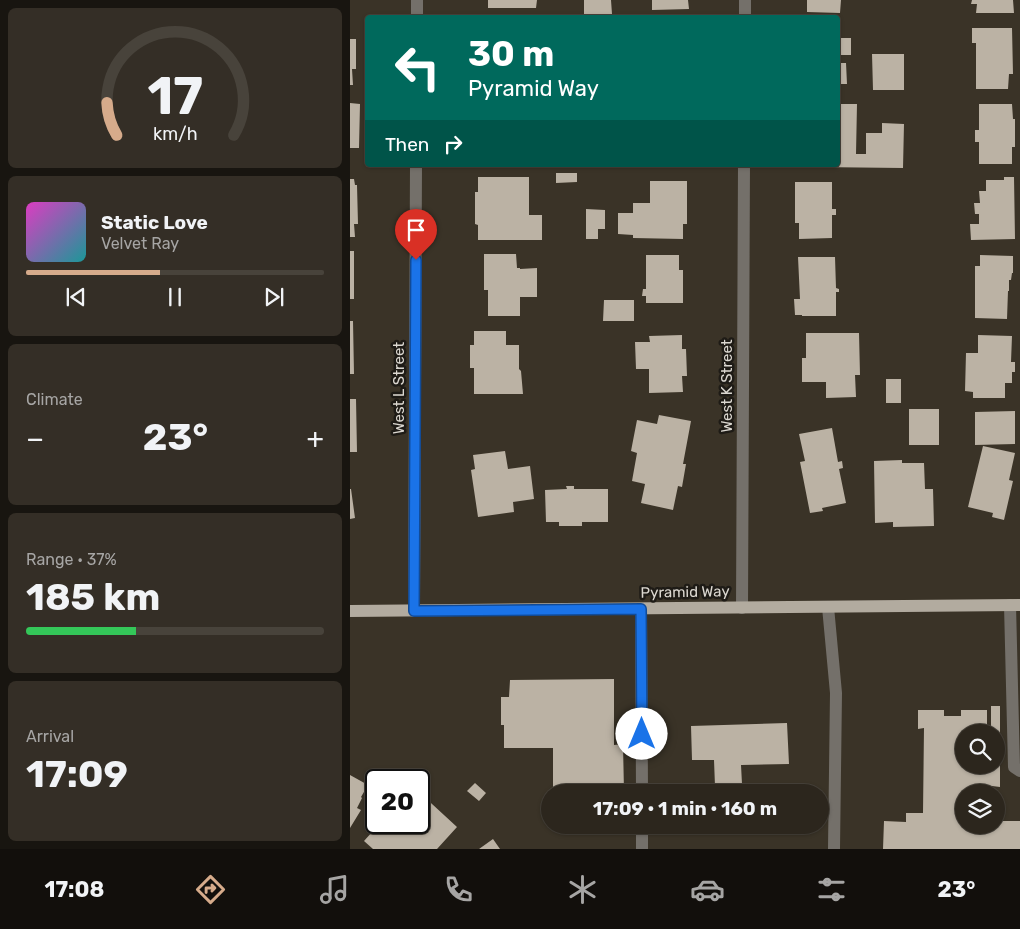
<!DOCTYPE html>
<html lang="en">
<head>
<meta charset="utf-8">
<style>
  body { margin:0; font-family:Rubik,sans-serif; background:#342e26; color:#f1f3f6; height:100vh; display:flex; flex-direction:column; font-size:19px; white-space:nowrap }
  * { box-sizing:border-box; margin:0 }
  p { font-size:16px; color:#a6a5a4 }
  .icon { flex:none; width:28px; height:28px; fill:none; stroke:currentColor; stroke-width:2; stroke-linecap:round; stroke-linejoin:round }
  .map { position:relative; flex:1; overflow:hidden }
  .sheet { display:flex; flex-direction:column; gap:8px; padding:8px; background:#181510; width:350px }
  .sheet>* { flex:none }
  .hud { position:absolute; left:15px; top:15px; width:475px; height:152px; border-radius:5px; box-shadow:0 1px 4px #0004,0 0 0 1px #48433b; background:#00695c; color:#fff; overflow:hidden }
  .tools { position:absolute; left:605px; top:724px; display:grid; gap:10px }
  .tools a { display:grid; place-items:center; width:50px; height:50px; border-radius:50%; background:#2c261d; box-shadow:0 1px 4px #0004,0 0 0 1px #48433b; font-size:25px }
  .speed { position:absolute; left:15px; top:769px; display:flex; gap:10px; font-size:25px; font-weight:700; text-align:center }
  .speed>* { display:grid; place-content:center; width:65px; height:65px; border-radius:50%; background:#2c261d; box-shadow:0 1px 4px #0004,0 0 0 1px #48433b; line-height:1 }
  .speed .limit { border:2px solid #111; border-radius:8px; background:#fff; color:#111 }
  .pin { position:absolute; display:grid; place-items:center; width:42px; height:42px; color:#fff; margin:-51px -21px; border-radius:50% 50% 50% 0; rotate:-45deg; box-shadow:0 0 5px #0007 }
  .pin .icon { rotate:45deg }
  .me { position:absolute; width:55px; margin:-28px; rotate:0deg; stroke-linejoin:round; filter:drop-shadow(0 0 4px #0008) }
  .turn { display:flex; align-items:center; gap:18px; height:105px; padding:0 20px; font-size:22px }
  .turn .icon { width:65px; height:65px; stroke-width:2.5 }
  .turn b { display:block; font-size:35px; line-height:42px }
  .then { display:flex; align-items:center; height:48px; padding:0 20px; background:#0003; gap:10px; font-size:19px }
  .big { font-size:38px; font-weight:700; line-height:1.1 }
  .sheet .widget { flex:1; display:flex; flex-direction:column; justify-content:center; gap:8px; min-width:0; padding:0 18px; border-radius:8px; background:#342e26 }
  .sheet .dial { align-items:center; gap:0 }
  .dial svg { height:130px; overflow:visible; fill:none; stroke:#48433b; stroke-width:7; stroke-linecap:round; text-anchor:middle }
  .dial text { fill:#f1f3f6; stroke:none }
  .song { display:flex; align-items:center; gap:15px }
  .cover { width:60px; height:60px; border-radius:8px; background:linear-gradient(135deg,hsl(310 70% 55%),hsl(180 70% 35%)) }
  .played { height:5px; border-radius:2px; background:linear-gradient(90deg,#d6ab8b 45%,#48433b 45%) }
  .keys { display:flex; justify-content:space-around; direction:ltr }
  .heat { display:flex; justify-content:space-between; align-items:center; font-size:28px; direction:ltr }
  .charge { height:8px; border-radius:4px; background:linear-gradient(90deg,#34c759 37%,#48433b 0) }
  .trip { position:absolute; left:191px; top:784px; width:288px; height:50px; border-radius:25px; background:#2c261d; box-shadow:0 1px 4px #0004,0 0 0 1px #48433b; font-weight:700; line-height:50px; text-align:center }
  .menu { display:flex; height:80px; justify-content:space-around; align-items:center; background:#120f0c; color:#a6a5a4 }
  .menu .icon { width:35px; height:35px }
  .menu .on { color:#d6ab8b }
  .menu b { font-size:22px; color:#f1f3f6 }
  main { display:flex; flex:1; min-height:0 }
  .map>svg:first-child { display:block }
</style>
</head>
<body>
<main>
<section class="sheet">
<div class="widget dial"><svg viewBox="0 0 100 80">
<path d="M14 69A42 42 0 1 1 86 69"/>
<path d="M14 69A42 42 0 0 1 8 49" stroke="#d6ab8b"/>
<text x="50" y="56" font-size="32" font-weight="700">17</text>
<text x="50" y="72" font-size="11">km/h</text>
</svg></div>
<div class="widget">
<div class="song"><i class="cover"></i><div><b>Static Love</b><p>Velvet Ray</p></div></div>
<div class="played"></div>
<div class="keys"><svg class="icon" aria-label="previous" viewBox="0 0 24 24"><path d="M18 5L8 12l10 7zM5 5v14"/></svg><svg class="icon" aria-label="pause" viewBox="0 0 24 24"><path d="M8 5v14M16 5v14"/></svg><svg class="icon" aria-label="next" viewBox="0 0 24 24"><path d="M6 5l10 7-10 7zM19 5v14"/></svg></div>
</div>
<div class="widget"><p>Climate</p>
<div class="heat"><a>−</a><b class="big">23°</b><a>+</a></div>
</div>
<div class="widget"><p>Range · 37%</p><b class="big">185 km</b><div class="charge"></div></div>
<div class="widget"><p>Arrival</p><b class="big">17:09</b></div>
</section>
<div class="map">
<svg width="670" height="849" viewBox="0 0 670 849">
  <rect width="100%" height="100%" fill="#3a3327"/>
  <path fill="#bbb2a4" d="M 138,0 L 187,0 L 186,8 L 138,8 Z
    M 234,0 L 261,0 L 262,14 L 234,14 Z
    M 302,0 L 338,0 L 339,9 L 302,10 Z
    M 457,0 L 491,0 L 490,13 L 457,12 Z
    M 622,0 L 663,0 L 664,13 L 626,13 L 627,4 L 621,4 Z
    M 622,28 L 662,28 L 663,74 L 659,74 L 658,89 L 626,89 L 626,43 L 622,43 Z
    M 488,38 L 501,38 L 501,55 L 490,55 L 490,63 L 496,63 L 497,84 L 488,84 Z
    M 0,39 L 6,39 L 6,69 L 2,69 L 3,85 L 0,85 Z
    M 522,54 L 554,54 L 554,90 L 523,90 Z
    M 0,103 L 10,104 L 9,148 L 0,148 Z
    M 488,104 L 507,104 L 506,154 L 516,154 L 516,133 L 532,133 L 532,123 L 554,124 L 553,168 L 466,167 L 466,165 L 488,165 Z
    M 629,104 L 662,104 L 663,119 L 665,119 L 665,147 L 662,147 L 662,164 L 629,164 L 629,142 L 625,142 L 625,130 L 629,130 Z
    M 283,165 L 305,165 L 304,167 L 283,168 Z
    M 206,173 L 227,173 L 227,182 L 206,183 Z
    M 128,177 L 179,177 L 179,215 L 192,215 L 192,240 L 128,240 L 128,225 L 125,224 L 125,192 L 128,192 Z
    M 654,177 L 664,177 L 665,239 L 621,240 L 620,224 L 629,224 L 629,214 L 625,214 L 624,203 L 630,203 L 629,191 L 636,191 L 636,180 L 654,180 Z
    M 0,179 L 4,179 L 5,185 L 7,185 L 8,224 L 4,224 L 5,237 L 0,237 Z
    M 300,181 L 337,181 L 337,224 L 333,224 L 333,239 L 283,238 L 283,235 L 268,234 L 268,213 L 283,213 L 283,203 L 300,203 Z
    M 445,182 L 482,182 L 482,209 L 486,209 L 486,215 L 482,215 L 482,238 L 449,239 L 449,223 L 445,223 Z
    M 236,209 L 255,210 L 255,229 L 248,229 L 248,239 L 236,239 Z
    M 0,251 L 4,251 L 4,299 L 0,299 Z
    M 134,254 L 166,254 L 167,268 L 170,268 L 170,269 L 187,268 L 187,297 L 170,297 L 170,316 L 138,316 L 138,290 L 134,290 Z
    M 296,255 L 329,255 L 329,270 L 333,270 L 333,303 L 296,303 L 296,296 L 292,296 L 293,289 L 296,289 Z
    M 630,255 L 663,256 L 663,273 L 662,273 L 661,280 L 659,280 L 659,291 L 658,291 L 657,319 L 625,318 L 625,266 L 630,266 Z
    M 448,257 L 485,257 L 486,288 L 489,289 L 489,292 L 486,292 L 486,316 L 452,316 L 452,315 L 445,315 L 444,299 L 450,299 Z
    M 254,300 L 284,300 L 284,321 L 253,321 Z
    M 0,321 L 3,321 L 4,374 L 0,374 Z
    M 124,331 L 156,331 L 156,345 L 169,345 L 169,369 L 171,371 L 173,394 L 124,394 L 124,368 L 120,368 L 120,345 L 124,345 Z
    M 456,333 L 509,333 L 510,375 L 505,375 L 506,397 L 476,398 L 476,382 L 452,382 L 452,358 L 456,358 Z
    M 332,335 L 332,349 L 336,349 L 337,376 L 332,376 L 333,392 L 299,393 L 299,369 L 286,369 L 285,342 L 300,342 L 299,336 Z
    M 628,335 L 662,336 L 661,362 L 665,362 L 665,372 L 662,372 L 662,383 L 655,383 L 655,398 L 623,398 L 623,392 L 615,391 L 616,353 L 628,353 Z
    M 536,379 L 551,379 L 551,403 L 536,403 Z
    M 0,399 L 6,399 L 7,452 L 0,452 Z
    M 559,409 L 589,409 L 589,445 L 559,445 Z
    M 665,411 L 665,444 L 625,445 L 625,412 Z
    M 309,415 L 341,421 L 333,464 L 336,464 L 332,487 L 328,486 L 323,510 L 291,503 L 295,484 L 282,481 L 287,453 L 281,451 L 287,420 L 307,424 Z
    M 482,428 L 488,462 L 492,461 L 493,468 L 489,469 L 496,503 L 472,508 L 473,511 L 460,513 L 450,462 L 455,461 L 449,434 Z
    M 633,446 L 665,453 L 659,480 L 663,481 L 654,520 L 642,517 L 643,513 L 618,507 Z
    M 155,451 L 158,469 L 180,466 L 184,499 L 163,502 L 164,512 L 128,517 L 121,470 L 125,469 L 123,455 Z
    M 552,460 L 552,463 L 574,463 L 575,489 L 583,489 L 584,526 L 543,527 L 543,522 L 525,523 L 524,461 Z
    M 216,486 L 224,486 L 224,489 L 258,489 L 258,522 L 232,522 L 232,526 L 209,526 L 209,522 L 196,522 L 195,490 L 217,489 Z
    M 0,489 L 1,489 L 5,518 L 0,519 Z
    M 264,679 L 264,745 L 273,744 L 274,792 L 203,792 L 203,748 L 154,748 L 154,725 L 151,725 L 151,697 L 159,697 L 160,680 Z
    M 641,706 L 650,706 L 650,787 L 642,786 L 642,792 L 614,792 L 614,825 L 646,825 L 646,807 L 649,807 L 649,821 L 670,821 L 670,849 L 533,849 L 534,821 L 556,822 L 556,813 L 573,813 L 574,728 L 568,729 L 568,710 L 594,710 L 594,716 L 611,716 L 611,710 L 637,710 L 637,732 L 614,732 L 614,765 L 632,765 L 632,773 L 640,773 L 640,765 L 646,765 L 646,732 L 641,732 Z
    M 437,723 L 439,764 L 391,765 L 392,784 L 365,786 L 364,760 L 342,760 L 341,726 Z
    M 0,775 L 18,785 L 11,797 L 12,798 L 7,808 L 11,810 L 0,828 Z
    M 125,783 L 136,793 L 129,801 L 117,791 Z
    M 69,792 L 107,827 L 87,849 L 23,849 L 14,841 L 31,822 L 69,822 Z
    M 143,839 L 150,849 L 129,849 Z"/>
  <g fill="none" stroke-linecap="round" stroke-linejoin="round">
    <path stroke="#74706a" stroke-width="12" d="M 67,18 L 67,0
      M 395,18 L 395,0
      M 660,605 L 664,767 L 670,771
      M 478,607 L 486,693 L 484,849
      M 392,608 L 394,165
      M 291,609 L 292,792
      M 64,611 L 66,165
      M 292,825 L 292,849"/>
    <path stroke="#b2ab9f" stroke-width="12" d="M 0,611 L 670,605"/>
  </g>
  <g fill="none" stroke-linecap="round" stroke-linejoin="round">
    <defs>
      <path id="route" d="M 66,260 L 64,611 L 291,609 L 292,734"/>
    </defs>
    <use href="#route" stroke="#114b97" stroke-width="12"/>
    <use href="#route" stroke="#1a73e8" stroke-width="9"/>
  </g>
  <g text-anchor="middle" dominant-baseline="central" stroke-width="5" stroke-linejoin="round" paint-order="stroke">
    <g font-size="15" fill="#dbd7d0" stroke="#1e1b16">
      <text transform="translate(377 386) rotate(-90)">West K Street</text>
      <text transform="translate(49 388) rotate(-90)">West L Street</text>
      <text transform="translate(335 592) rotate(-1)">Pyramid Way</text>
    </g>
  </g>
</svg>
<div class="tools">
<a><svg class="icon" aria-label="search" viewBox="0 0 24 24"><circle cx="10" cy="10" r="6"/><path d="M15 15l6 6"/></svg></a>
<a><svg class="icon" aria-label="layers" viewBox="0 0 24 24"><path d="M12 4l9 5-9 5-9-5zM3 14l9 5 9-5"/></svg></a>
</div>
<div class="speed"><div class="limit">20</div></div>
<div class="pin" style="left:66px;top:260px;background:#d93025"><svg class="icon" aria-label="arrive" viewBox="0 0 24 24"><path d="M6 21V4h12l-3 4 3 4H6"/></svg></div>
<svg class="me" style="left:292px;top:734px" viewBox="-20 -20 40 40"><circle r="19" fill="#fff"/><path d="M0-13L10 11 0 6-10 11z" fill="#1a73e8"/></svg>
<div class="trip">17:09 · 1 min · 160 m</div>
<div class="hud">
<div class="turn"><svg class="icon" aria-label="left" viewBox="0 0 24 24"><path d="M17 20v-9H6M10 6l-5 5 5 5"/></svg><div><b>30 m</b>Pyramid Way</div></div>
<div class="then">Then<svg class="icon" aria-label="right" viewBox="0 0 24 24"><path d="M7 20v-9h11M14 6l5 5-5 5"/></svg></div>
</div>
</div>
</main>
<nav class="menu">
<b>17:08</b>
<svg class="icon on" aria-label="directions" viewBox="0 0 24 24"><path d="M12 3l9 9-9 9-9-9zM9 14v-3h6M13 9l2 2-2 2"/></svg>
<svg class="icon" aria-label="music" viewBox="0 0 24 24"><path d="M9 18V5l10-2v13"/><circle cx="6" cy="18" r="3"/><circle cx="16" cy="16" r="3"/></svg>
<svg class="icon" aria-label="phone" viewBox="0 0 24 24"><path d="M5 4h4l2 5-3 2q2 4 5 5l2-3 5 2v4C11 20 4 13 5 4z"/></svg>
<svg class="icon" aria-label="climate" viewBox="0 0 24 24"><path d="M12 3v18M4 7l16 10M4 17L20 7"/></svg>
<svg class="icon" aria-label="car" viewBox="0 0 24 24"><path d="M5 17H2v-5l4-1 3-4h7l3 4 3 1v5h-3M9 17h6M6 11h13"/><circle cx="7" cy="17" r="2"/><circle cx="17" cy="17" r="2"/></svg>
<svg class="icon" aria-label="filters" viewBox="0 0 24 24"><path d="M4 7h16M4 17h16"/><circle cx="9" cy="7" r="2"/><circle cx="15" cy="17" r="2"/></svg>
<b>23°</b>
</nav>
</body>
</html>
